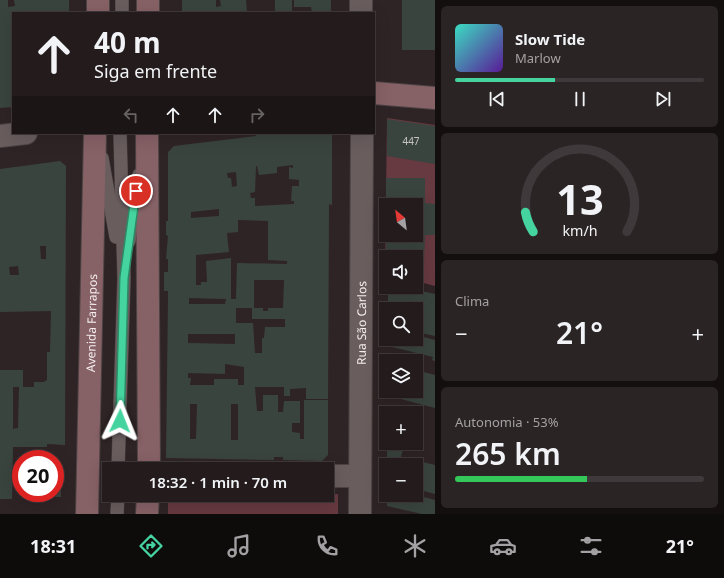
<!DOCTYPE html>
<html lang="pt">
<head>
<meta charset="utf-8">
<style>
  body { margin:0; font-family:"Noto Sans",sans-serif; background:#2b2425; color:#f1f3f6; height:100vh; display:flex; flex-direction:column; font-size:15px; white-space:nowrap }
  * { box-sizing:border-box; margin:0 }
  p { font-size:13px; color:#a3a1a3 }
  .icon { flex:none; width:22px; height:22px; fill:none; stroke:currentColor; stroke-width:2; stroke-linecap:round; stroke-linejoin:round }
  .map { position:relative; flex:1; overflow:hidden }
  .side { display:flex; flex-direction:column; gap:6px; padding:6px; background:#130f0f; width:289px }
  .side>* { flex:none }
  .guide { position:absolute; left:12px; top:12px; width:363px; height:122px; border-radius:0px; box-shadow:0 4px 16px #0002,0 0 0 1px #40393b; background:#231b1c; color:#f1f3f6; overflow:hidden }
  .needle { width:26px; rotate:331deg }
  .tools { position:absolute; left:379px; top:198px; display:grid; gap:8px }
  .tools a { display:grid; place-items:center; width:44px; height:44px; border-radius:0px; background:#231b1c; box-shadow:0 4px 16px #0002,0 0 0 1px #40393b; font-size:20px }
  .speed { position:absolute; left:12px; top:450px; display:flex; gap:8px; font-size:20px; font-weight:700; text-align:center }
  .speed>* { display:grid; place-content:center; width:52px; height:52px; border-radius:50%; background:#231b1c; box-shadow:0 4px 16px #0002,0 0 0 1px #40393b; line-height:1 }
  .speed .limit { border:6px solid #d22; background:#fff; color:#111 }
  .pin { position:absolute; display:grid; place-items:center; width:34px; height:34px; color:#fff; margin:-17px; border:2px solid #fff; border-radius:50%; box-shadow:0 1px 4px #0007 }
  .me { position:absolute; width:44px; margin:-22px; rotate:2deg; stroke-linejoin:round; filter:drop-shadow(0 0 3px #0008) }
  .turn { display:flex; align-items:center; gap:14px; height:84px; padding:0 16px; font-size:18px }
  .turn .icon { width:52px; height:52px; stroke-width:2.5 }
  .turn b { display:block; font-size:28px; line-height:34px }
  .lanes { display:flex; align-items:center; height:38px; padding:0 16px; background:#0003; justify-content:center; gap:20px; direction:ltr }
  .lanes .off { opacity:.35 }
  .big { font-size:30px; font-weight:600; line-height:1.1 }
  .side .card { flex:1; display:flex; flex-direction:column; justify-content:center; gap:6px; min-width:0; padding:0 14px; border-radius:6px; background:#2b2425 }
  .side .dial { align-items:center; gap:0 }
  .dial svg { height:104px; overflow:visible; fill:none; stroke:#40393b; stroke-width:7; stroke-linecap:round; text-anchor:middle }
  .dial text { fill:#f1f3f6; stroke:none }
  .song { display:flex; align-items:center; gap:12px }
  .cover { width:48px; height:48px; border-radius:6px; background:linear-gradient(135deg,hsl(170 70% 55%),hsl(270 70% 35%)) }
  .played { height:4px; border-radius:2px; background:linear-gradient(90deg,#45d49f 40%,#40393b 40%) }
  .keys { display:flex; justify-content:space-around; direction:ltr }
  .heat { display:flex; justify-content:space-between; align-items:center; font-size:22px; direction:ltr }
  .charge { height:6px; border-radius:3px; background:linear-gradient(90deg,#34c759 53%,#40393b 0) }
  .trip { position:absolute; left:102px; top:462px; width:232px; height:40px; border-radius:0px; background:#231b1c; box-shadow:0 4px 16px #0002,0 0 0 1px #40393b; font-weight:600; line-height:40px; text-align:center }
  .dock { display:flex; height:64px; justify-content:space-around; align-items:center; background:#0e0b0b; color:#a3a1a3 }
  .dock .icon { width:28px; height:28px }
  .dock .selected { color:#45d49f }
  .dock b { font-size:18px; color:#f1f3f6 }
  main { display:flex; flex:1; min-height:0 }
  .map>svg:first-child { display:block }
</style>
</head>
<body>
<main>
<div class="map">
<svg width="435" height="514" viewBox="0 0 435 514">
  <rect width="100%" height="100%" fill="#2f2425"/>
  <path fill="#673940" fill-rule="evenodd" d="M 387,118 L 435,125 L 435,286 L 416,281 L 416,257 L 386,257 L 385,274 ZM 386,205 L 416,205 L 416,235 L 386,235 Z
    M 327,494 L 338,494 L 338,514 L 168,514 L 168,495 L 327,495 Z"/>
  <path fill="#3a443f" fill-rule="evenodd" d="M 0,0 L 8,0 L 8,7 L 15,6 L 14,0 L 69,0 L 69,13 L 13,13 L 13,107 L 0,108 Z
    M 182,0 L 216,0 L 216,7 L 221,6 L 220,0 L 246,0 L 247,13 L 182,13 Z
    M 275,0 L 292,0 L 292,13 L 275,13 Z
    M 294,0 L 331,0 L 331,13 L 312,13 L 311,7 L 294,7 Z
    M 402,0 L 435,0 L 435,50 L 402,50 Z
    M 387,119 L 435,126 L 435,164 L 387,156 Z
    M 256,133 L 332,133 L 332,205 L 329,204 L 329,210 L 328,399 L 306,399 L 306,388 L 290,389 L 290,396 L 284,396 L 284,387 L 255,387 L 257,411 L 263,411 L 263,395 L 278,395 L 278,412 L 283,412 L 284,401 L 300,401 L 300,423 L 292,423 L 292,432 L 300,433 L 300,439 L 304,439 L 304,400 L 328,400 L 328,455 L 322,461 L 283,460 L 283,457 L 274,457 L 274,460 L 166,458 L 168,298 L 168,291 L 164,291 L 164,272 L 168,272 L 168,259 L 166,259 L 168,236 L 166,235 L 166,221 L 168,221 L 168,152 L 174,146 L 256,136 ZM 293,165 L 293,168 L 289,167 L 289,179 L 299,180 L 299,186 L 292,186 L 291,201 L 294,201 L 294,204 L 255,206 L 255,198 L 251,198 L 250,193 L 255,192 L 256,166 L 257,166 L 259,175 L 277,173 L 277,167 ZM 236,172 L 237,186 L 232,187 L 231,178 L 228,178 L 227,173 ZM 219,209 L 219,216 L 191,218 L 191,212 ZM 238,220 L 268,221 L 268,260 L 287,261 L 287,264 L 237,263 L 236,299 L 231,299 L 231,258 L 206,261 L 207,282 L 201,282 L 201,285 L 196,285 L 196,255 L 229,252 L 227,233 L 238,232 ZM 254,280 L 284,280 L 283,308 L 268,308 L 268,311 L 263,311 L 263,308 L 254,308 ZM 189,298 L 226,299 L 225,304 L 189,304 ZM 236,308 L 252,308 L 252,319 L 285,319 L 285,327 L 265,327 L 264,338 L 262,338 L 262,353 L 255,353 L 253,323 L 236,323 ZM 188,334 L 235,334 L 235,344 L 188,343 ZM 225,364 L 244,367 L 244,385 L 238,385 L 238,379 L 214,379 L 214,385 L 190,385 L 191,378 L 188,378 L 188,373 L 225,374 ZM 190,404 L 197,404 L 196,439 L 190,439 ZM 231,404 L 238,404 L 238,440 L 231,440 Z
    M 60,161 L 66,166 L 65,445 L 47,444 L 47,447 L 13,447 L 12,499 L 0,499 L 0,370 L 23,370 L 23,387 L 34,387 L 34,382 L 44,382 L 47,380 L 47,352 L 50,352 L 51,311 L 0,312 L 0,169 ZM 40,246 L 46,246 L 46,259 L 41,259 ZM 18,266 L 19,275 L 10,275 L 9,267 ZM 13,387 L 19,387 L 18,428 L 13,429 Z
    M 386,178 L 425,178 L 425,203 L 435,204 L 435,235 L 425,235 L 424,264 L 416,264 L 416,257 L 386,257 L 386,235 L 416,235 L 416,205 L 386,205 Z
    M 402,287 L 435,294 L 435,336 L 416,332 L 416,309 L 388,309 L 388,288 L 400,291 Z
    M 416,335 L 435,340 L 435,361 L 432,360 L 433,357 L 388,346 L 388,339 L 416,339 Z
    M 416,370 L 435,375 L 435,408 L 397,398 L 399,391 L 416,391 Z
    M 387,445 L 403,449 L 401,457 L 435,465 L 435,494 L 416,489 L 416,465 L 400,465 L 400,463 L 387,460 Z
    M 55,478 L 61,478 L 61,497 L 31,497 L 31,493 L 55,493 Z
    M 387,495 L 416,495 L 435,500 L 435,514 L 422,514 L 387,506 Z"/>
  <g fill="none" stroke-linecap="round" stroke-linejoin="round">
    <defs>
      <path id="lane" d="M 122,13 L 122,0
        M 102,158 L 116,237
        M 129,241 L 139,175
        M 118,469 L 124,278 L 120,133
        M 117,514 L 118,495"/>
      <g id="street">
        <path d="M 361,0 L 361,13"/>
        <path d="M 0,136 L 26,133"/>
        <path d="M 327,476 L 359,476"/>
        <path id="s1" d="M 360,514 L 362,133"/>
      </g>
      <g id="secondary">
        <path d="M 98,13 L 98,0"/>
        <path d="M 148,13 L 148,0"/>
        <path d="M 374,93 L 435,98"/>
        <path d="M 147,133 L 149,469"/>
        <path id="s2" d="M 87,514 L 95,133"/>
        <path d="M 147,514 L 148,495"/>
      </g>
    </defs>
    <use href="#lane" stroke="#4c4344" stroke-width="14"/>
    <use href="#street" stroke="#4c4344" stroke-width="24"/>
    <use href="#secondary" stroke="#4c4344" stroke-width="24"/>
    <use href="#lane" stroke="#695d5e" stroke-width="13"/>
    <use href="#street" stroke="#695d5e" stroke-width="22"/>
    <use href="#secondary" stroke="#866166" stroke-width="22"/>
  </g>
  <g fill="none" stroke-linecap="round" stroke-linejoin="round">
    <defs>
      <path id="route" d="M 120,421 L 124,278 L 136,191"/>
    </defs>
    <use href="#route" stroke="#2d8a67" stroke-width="10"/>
    <use href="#route" stroke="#45d49f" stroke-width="7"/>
  </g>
  <g text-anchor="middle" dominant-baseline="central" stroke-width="4" stroke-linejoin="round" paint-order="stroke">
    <g font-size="10" fill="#c6c4c2">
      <text x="411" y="141">447</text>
    </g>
    <g font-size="12" fill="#f5eeee" stroke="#2f2425">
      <text stroke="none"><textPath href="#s1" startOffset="191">Rua São Carlos</textPath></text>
      <text stroke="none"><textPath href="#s2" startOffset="191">Avenida Farrapos</textPath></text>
    </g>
  </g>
</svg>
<div class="tools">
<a><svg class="needle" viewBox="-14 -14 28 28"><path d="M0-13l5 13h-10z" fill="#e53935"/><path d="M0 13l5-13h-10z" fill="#a3a1a3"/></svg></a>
<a><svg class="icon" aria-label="sound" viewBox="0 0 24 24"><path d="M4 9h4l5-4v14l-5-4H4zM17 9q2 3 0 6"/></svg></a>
<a><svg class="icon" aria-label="search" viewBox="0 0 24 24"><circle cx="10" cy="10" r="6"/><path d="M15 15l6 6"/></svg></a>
<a><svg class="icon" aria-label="layers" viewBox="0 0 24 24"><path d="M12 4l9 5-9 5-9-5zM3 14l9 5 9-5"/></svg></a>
<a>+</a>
<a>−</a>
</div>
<div class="speed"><div class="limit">20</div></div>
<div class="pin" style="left:136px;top:191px;background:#d93025"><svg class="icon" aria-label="arrive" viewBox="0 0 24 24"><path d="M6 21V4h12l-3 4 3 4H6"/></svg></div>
<svg class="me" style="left:120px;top:421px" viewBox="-20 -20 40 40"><path d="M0-17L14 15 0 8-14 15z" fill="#45d49f" stroke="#fff" stroke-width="4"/></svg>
<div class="trip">18:32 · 1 min · 70 m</div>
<div class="guide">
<div class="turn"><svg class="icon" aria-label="ahead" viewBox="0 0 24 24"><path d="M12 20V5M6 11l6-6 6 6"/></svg><div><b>40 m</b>Siga em frente</div></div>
<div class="lanes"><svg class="icon off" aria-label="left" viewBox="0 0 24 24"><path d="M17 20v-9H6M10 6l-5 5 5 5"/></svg><svg class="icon" aria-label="ahead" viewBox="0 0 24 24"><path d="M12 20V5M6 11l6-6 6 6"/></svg><svg class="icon" aria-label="ahead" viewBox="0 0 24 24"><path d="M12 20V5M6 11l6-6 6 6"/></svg><svg class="icon off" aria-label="right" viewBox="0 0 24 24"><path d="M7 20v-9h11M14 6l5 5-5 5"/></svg></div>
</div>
</div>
<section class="side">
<div class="card">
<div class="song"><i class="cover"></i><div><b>Slow Tide</b><p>Marlow</p></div></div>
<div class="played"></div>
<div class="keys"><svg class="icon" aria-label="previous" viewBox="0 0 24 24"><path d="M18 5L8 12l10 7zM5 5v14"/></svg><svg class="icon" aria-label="pause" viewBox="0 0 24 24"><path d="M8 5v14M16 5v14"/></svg><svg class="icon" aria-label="next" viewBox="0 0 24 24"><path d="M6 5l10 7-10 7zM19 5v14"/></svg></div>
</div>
<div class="card dial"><svg viewBox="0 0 100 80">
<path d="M14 69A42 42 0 1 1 86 69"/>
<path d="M14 69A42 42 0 0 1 8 54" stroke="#45d49f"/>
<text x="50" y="56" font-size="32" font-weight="700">13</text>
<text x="50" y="72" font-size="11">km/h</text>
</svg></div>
<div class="card"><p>Clima</p>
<div class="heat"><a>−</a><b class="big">21°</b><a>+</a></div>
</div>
<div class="card"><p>Autonomia · 53%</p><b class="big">265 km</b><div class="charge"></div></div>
</section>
</main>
<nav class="dock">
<b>18:31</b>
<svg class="icon selected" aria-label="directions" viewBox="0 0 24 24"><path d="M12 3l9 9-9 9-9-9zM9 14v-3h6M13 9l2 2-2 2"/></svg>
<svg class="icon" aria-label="music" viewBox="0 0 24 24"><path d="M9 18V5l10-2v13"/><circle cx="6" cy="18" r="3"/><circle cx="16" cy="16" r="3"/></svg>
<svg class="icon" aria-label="phone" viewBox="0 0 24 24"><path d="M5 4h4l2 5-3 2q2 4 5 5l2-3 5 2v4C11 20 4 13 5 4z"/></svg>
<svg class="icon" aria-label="climate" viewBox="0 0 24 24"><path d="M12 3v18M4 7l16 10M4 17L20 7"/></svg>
<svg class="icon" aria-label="car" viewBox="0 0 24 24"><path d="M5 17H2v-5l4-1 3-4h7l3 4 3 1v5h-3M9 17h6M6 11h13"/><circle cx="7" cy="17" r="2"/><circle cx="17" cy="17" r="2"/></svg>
<svg class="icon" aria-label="filters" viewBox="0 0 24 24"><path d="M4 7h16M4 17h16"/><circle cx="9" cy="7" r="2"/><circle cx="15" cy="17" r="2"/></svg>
<b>21°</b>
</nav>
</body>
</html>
